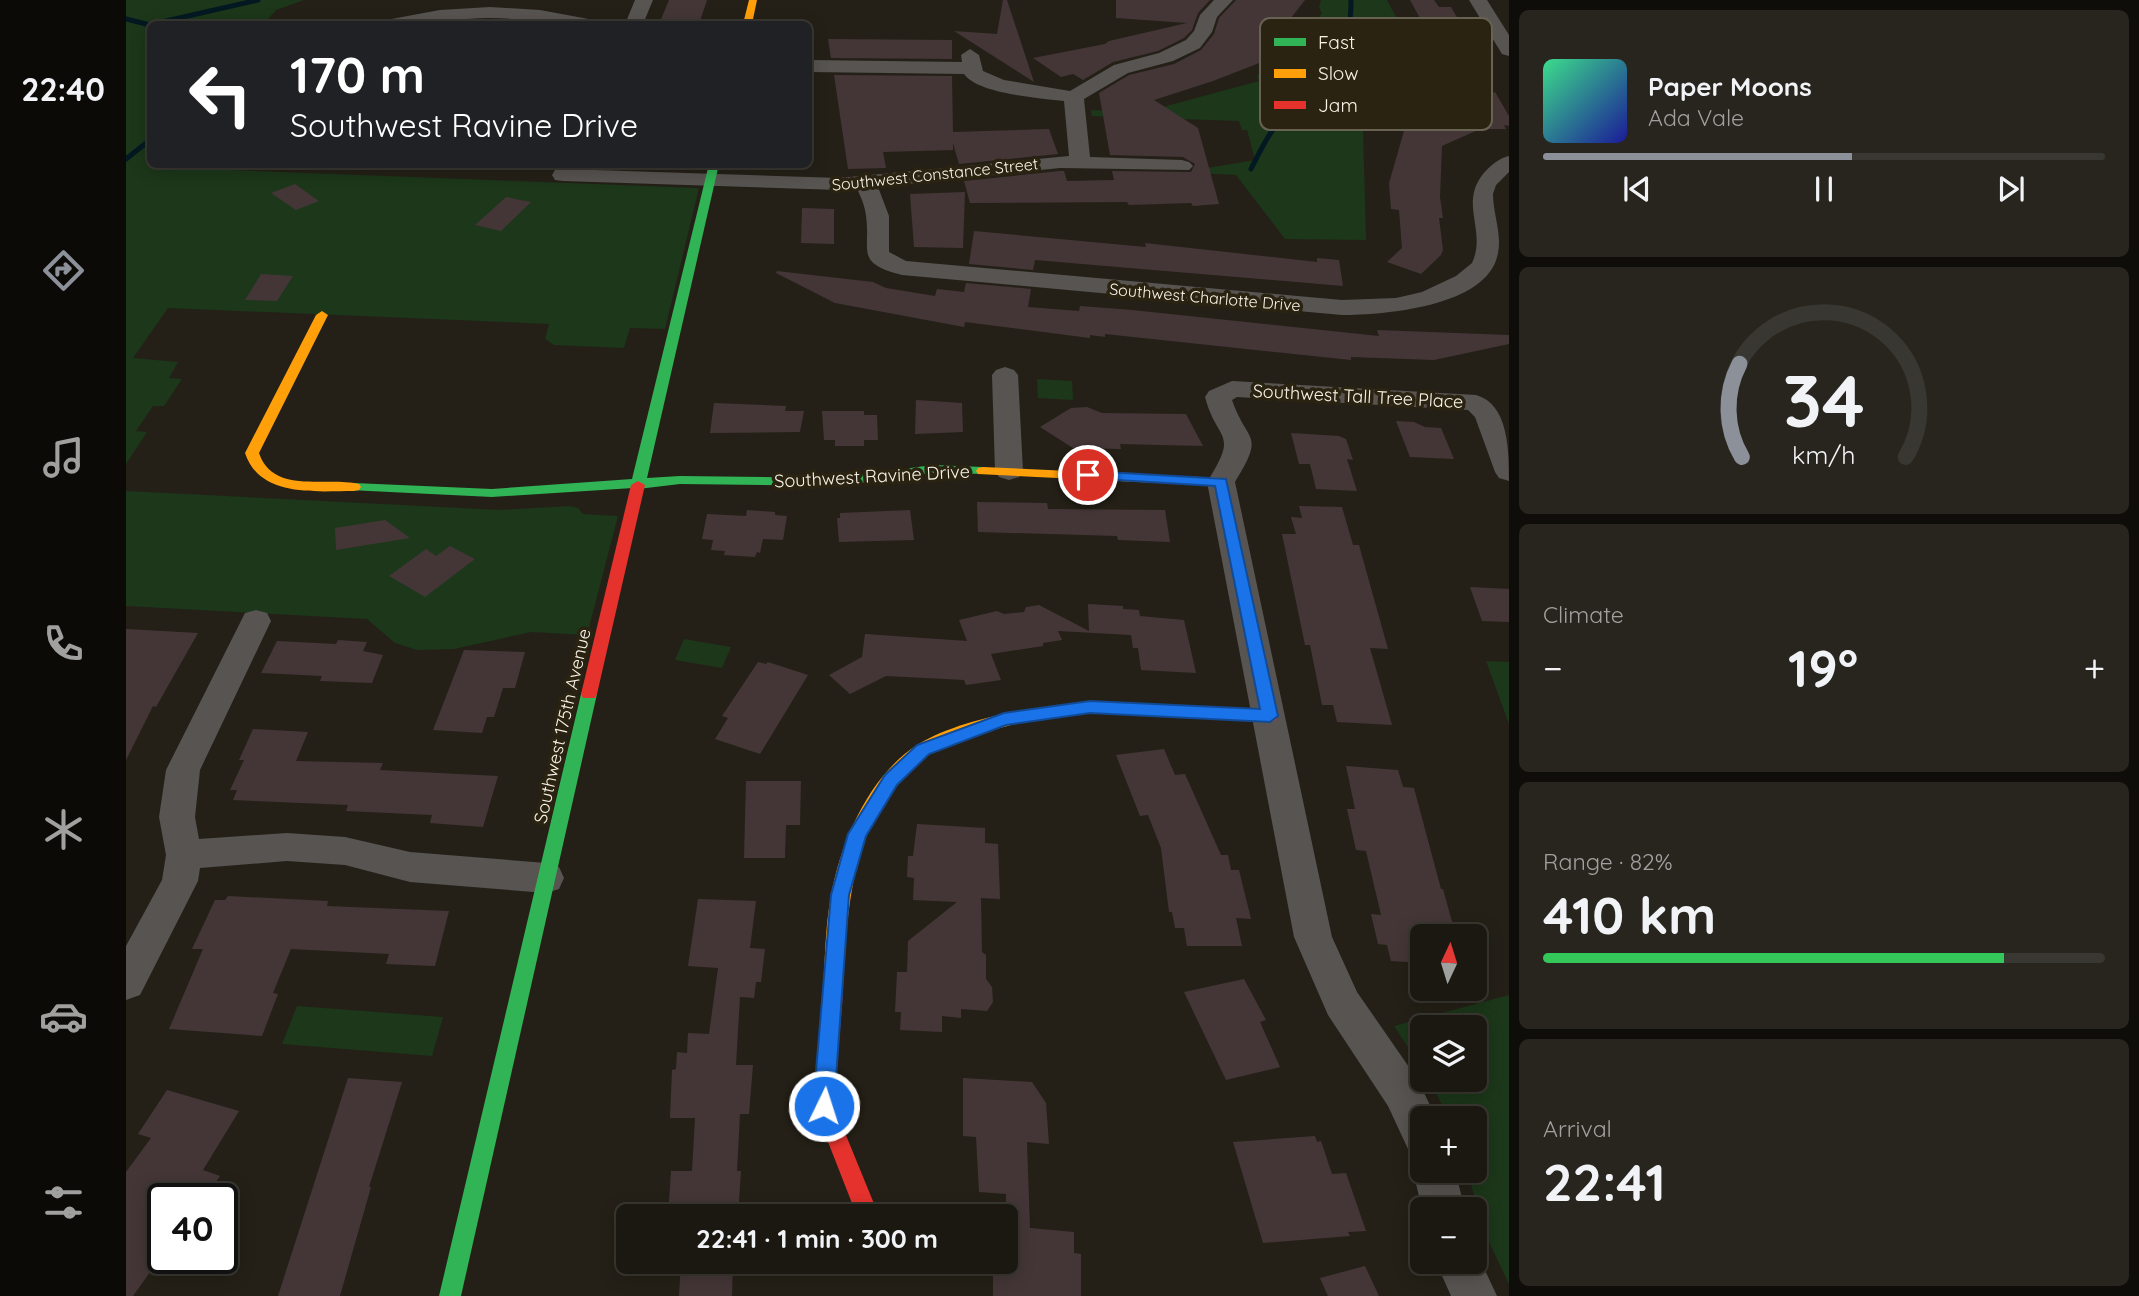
<!DOCTYPE html>
<html lang="en">
<head>
<meta charset="utf-8">
<style>
  body { margin:0; font-family:Quicksand,sans-serif; background:#28251f; color:#f1f3f6; height:100vh; display:flex; flex-direction:column; font-size:26px; white-space:nowrap }
  * { box-sizing:border-box; margin:0 }
  p { font-size:23px; color:#a0a09f }
  .icon { flex:none; width:38px; height:38px; fill:none; stroke:currentColor; stroke-width:2; stroke-linecap:round; stroke-linejoin:round }
  .map { position:relative; flex:1; overflow:hidden }
  .drawer { display:flex; flex-direction:column; gap:10px; padding:10px; background:#0f0d09; width:630px }
  .drawer>* { flex:none }
  .banner { position:absolute; left:21px; top:21px; width:665px; height:147px; border-radius:10px; box-shadow:0 4px 18px #0003,0 0 0 2px #393731; background:#202124; color:#fff; overflow:hidden }
  .needle { width:46px; rotate:4deg }
  .tools { position:absolute; left:1284px; top:924px; display:grid; gap:14px }
  .tools a { display:grid; place-items:center; width:77px; height:77px; border-radius:10px; background:#1b1811; box-shadow:0 4px 18px #0003,0 0 0 2px #393731; font-size:35px }
  .speed { position:absolute; left:21px; top:1183px; display:flex; gap:14px; font-size:35px; font-weight:700; text-align:center }
  .speed>* { display:grid; place-content:center; width:91px; height:91px; border-radius:50%; background:#1b1811; box-shadow:0 4px 18px #0003,0 0 0 2px #393731; line-height:1 }
  .speed .limit { border:4px solid #111; border-radius:10px; background:#fff; color:#111 }
  .pin { position:absolute; display:grid; place-items:center; width:60px; height:60px; color:#fff; margin:-30px; border:4px solid #fff; border-radius:50%; box-shadow:0 2px 7px #0007 }
  .me { position:absolute; width:77px; margin:-38px; rotate:4deg; stroke-linejoin:round; filter:drop-shadow(0 0 5px #0008) }
  .turn { display:flex; align-items:center; gap:24px; height:147px; padding:0 28px; font-size:32px }
  .turn .icon { width:91px; height:91px; stroke-width:2.5 }
  .turn b { display:block; font-size:49px; line-height:60px }
  .big { font-size:52px; font-weight:700; line-height:1.1 }
  .drawer .tile { flex:1; display:flex; flex-direction:column; justify-content:center; gap:10px; min-width:0; padding:0 24px; border-radius:10px; background:#28251f }
  .drawer .dial { align-items:center; gap:0 }
  .dial svg { height:182px; overflow:visible; fill:none; stroke:#393731; stroke-width:7; stroke-linecap:round; text-anchor:middle }
  .dial text { fill:#f1f3f6; stroke:none }
  .song { display:flex; align-items:center; gap:21px }
  .cover { width:84px; height:84px; border-radius:10px; background:linear-gradient(135deg,hsl(150 70% 55%),hsl(240 70% 35%)) }
  .played { height:7px; border-radius:4px; background:linear-gradient(90deg,#8c9099 55%,#393731 55%) }
  .keys { display:flex; justify-content:space-around; direction:ltr }
  .heat { display:flex; justify-content:space-between; align-items:center; font-size:38px; direction:ltr }
  .charge { height:10px; border-radius:5px; background:linear-gradient(90deg,#34c759 82%,#393731 0) }
  .trip { position:absolute; left:490px; top:1204px; width:402px; height:70px; border-radius:10px; background:#1b1811; box-shadow:0 4px 18px #0003,0 0 0 2px #393731; font-weight:700; line-height:70px; text-align:center }
  main { display:flex; flex:1; min-height:0 }
  .dock { display:flex; flex-direction:column; width:126px; justify-content:space-around; align-items:center; background:#0b0a07; color:#a0a09f }
  .dock .icon { width:49px; height:49px }
  .dock .on { color:#8c9099 }
  .dock b { font-size:32px; color:#f1f3f6 }
  .map>svg:first-child { display:block }
</style>
</head>
<body>
<main>
<nav class="dock">
<b>22:40</b>
<svg class="icon on" aria-label="directions" viewBox="0 0 24 24"><path d="M12 3l9 9-9 9-9-9zM9 14v-3h6M13 9l2 2-2 2"/></svg>
<svg class="icon" aria-label="music" viewBox="0 0 24 24"><path d="M9 18V5l10-2v13"/><circle cx="6" cy="18" r="3"/><circle cx="16" cy="16" r="3"/></svg>
<svg class="icon" aria-label="phone" viewBox="0 0 24 24"><path d="M5 4h4l2 5-3 2q2 4 5 5l2-3 5 2v4C11 20 4 13 5 4z"/></svg>
<svg class="icon" aria-label="climate" viewBox="0 0 24 24"><path d="M12 3v18M4 7l16 10M4 17L20 7"/></svg>
<svg class="icon" aria-label="car" viewBox="0 0 24 24"><path d="M5 17H2v-5l4-1 3-4h7l3 4 3 1v5h-3M9 17h6M6 11h13"/><circle cx="7" cy="17" r="2"/><circle cx="17" cy="17" r="2"/></svg>
<svg class="icon" aria-label="filters" viewBox="0 0 24 24"><path d="M4 7h16M4 17h16"/><circle cx="9" cy="7" r="2"/><circle cx="15" cy="17" r="2"/></svg>
</nav>
<div class="map">
<svg width="1383" height="1296" viewBox="0 0 1383 1296">
  <rect width="100%" height="100%" fill="#242017"/>
  <path fill="#1c371a" d="M 0,0 L 178,0 L 150,10 L 138,24 L 24,24 L 24,164 L 108,164 L 105,170 L 573,188 L 539,329 L 504,328 L 498,348 L 428,345 L 419,339 L 423,324 L 42,308 L 7,358 L 52,362 L 43,378 L 56,379 L 38,406 L 27,406 L 10,431 L 21,432 L 0,464 Z
    M 1195,0 L 1261,0 L 1289,53 L 1235,52 L 1240,240 L 1159,239 L 1110,175 L 1071,173 L 1069,170 L 1129,160 L 1121,130 L 1116,130 L 1113,121 L 966,116 L 965,110 L 1018,112 L 1133,81 L 1131,75 L 1185,53 L 1178,37 L 1196,13 L 1193,8 Z
    M 911,379 L 946,381 L 947,400 L 912,398 Z
    M 0,491 L 374,510 L 443,506 L 452,508 L 457,514 L 492,516 L 461,635 L 405,632 L 328,649 L 291,650 L 269,643 L 241,619 L 0,606 Z
    M 558,639 L 605,647 L 596,668 L 549,660 Z
    M 1360,661 L 1383,662 L 1383,724 Z
    M 1383,995 L 1383,1284 L 1360,1236 L 1341,1171 L 1349,1171 L 1349,1118 L 1323,1118 L 1303,1080 L 1349,1080 L 1349,1027 L 1297,1027 L 1297,1070 L 1268,1026 Z
    M 171,1006 L 317,1017 L 306,1056 L 156,1044 Z"/>
  <g fill="none" stroke-linecap="round" stroke-linejoin="round">
    <path stroke="#031922" stroke-width="5" d="M 0,19 L 24,25
      M 27,24 L 132,0
      M 0,159 L 24,140
      M 1125,169 C 1134,151 1143,133 1156,117 C 1191,75 1226,62 1225,0"/>
  </g>
  <path fill="#443637" d="M 543,0 L 581,0 L 573,24 L 533,24 Z
    M 877,0 L 881,0 L 908,82 L 828,31 L 871,34 Z
    M 990,0 L 1084,0 L 1072,13 L 1066,30 L 1058,38 L 1032,51 L 987,62 L 957,80 L 947,74 L 935,77 L 907,58 L 979,44 L 983,41 L 1061,23 L 990,18 Z
    M 1110,0 L 1179,0 L 1151,36 L 1136,48 L 1159,53 L 1087,81 L 1028,100 L 1072,128 L 1093,204 L 1067,206 L 1065,203 L 1003,205 L 1001,202 L 844,203 L 838,181 L 934,171 L 938,171 L 941,181 L 988,180 L 986,171 L 1065,172 L 1069,164 L 1057,157 L 984,155 L 973,93 L 1003,75 L 1048,64 L 1075,50 L 1088,34 L 1093,18 Z
    M 1284,0 L 1308,0 L 1313,7 L 1325,7 L 1347,45 L 1342,45 L 1361,78 L 1326,77 Z
    M 702,39 L 826,40 L 826,59 L 705,58 Z
    M 708,75 L 826,76 L 827,132 L 923,129 L 932,154 L 833,164 L 827,143 L 827,150 L 757,152 L 760,168 L 722,169 Z
    M 1369,92 L 1383,116 L 1383,126 L 1378,125 L 1380,129 L 1354,129 L 1316,146 L 1314,197 L 1317,218 L 1313,218 L 1317,250 L 1315,255 L 1295,274 L 1261,262 L 1276,248 L 1273,210 L 1265,209 L 1263,183 L 1278,131 Z
    M 169,184 L 193,201 L 170,210 L 145,193 Z
    M 839,192 L 837,248 L 788,247 L 784,194 Z
    M 380,197 L 405,202 L 375,231 L 349,225 Z
    M 676,208 L 708,209 L 708,244 L 675,243 Z
    M 848,231 L 1020,247 L 1019,243 L 1191,262 L 1191,258 L 1213,260 L 1217,286 L 909,260 L 907,270 L 843,264 Z
    M 651,271 L 747,282 L 760,288 L 809,296 L 811,289 L 838,292 L 840,283 L 905,289 L 902,307 L 953,311 L 954,306 L 1006,310 L 1253,336 L 1251,330 L 1383,335 L 1383,344 L 1308,360 L 1225,357 L 1225,360 L 979,334 L 979,337 L 964,335 L 964,338 L 839,322 L 838,327 L 709,303 L 650,273 Z
    M 135,274 L 167,276 L 151,301 L 119,300 Z
    M 790,400 L 836,403 L 837,432 L 789,434 Z
    M 588,403 L 660,406 L 659,411 L 678,411 L 674,432 L 584,433 Z
    M 961,407 L 976,413 L 1060,414 L 1077,446 L 994,444 L 995,449 L 947,448 L 914,427 L 945,408 Z
    M 696,411 L 738,411 L 738,415 L 751,415 L 752,440 L 738,440 L 738,446 L 709,446 L 709,440 L 698,440 Z
    M 1270,421 L 1288,422 L 1299,427 L 1315,428 L 1328,459 L 1284,457 Z
    M 1165,433 L 1213,436 L 1220,439 L 1227,460 L 1221,459 L 1231,491 L 1190,489 L 1184,464 L 1173,464 Z
    M 851,502 L 921,503 L 922,509 L 1039,510 L 1044,542 L 992,540 L 991,536 L 852,532 Z
    M 1173,506 L 1216,507 L 1227,545 L 1233,545 L 1262,649 L 1244,648 L 1266,725 L 1211,722 L 1207,705 L 1196,705 L 1184,645 L 1179,645 L 1156,534 L 1170,534 L 1165,517 L 1176,518 Z
    M 621,510 L 649,512 L 649,515 L 661,516 L 657,540 L 637,539 L 634,553 L 631,552 L 629,557 L 598,555 L 599,551 L 585,550 L 587,540 L 576,539 L 581,514 L 620,516 Z
    M 784,510 L 788,540 L 713,542 L 711,518 L 714,518 L 714,513 Z
    M 259,520 L 284,538 L 210,550 L 209,528 Z
    M 324,546 L 349,559 L 299,597 L 263,576 L 300,549 L 310,556 Z
    M 1344,587 L 1383,589 L 1383,622 L 1356,621 Z
    M 962,604 L 997,606 L 997,609 L 1013,610 L 1014,616 L 1058,620 L 1070,673 L 1015,670 L 1012,648 L 1007,648 L 1005,635 L 932,631 L 936,640 L 917,643 L 917,646 L 865,654 L 875,680 L 840,685 L 838,680 L 760,676 L 724,694 L 703,675 L 736,657 L 739,634 L 841,641 L 833,620 L 871,611 L 878,614 L 898,612 L 900,607 L 913,605 L 963,631 Z
    M 0,629 L 72,633 L 30,707 L 27,706 L 0,760 Z
    M 212,640 L 241,642 L 237,651 L 257,655 L 246,683 L 194,681 L 196,676 L 135,673 L 151,641 L 210,644 Z
    M 338,650 L 399,652 L 389,688 L 377,688 L 368,717 L 361,717 L 356,733 L 307,730 Z
    M 632,662 L 640,664 L 642,662 L 682,675 L 634,754 L 589,739 L 602,718 L 596,716 Z
    M 127,729 L 182,732 L 170,761 L 257,763 L 254,770 L 372,776 L 357,827 L 304,823 L 306,815 L 220,811 L 222,805 L 107,800 L 111,790 L 104,790 L 118,760 L 113,760 Z
    M 1038,749 L 1049,775 L 1059,774 L 1095,855 L 1102,855 L 1105,870 L 1113,870 L 1125,919 L 1110,918 L 1116,946 L 1061,946 L 1058,928 L 1049,928 L 1046,912 L 1043,912 L 1035,848 L 1022,815 L 1014,816 L 990,755 Z
    M 1220,766 L 1272,770 L 1277,787 L 1288,788 L 1315,889 L 1317,889 L 1330,936 L 1297,936 L 1297,963 L 1265,961 L 1261,945 L 1252,944 L 1245,914 L 1255,915 L 1240,851 L 1230,850 L 1221,809 L 1229,809 Z
    M 620,781 L 675,781 L 674,825 L 660,825 L 659,858 L 618,858 Z
    M 791,824 L 859,828 L 859,843 L 872,844 L 874,899 L 855,898 L 856,952 L 860,955 L 860,979 L 866,987 L 867,1002 L 861,1011 L 835,1009 L 835,1018 L 816,1016 L 816,1032 L 774,1030 L 775,1012 L 769,1012 L 771,972 L 781,972 L 782,941 L 831,902 L 787,900 L 788,878 L 781,877 L 782,856 L 787,856 Z
    M 102,896 L 202,901 L 201,906 L 323,911 L 309,966 L 260,964 L 263,954 L 165,949 L 147,993 L 152,994 L 136,1036 L 43,1029 L 77,949 L 66,949 L 89,900 L 99,900 Z
    M 572,899 L 630,901 L 624,948 L 639,949 L 635,982 L 630,982 L 628,998 L 614,997 L 610,1065 L 627,1065 L 623,1114 L 614,1114 L 611,1171 L 615,1171 L 612,1216 L 542,1216 L 545,1171 L 566,1171 L 569,1118 L 544,1118 L 546,1070 L 550,1069 L 551,1052 L 561,1053 L 562,1033 L 583,1034 L 592,968 L 562,966 Z
    M 1118,979 L 1140,1020 L 1134,1022 L 1154,1067 L 1100,1080 L 1058,992 Z
    M 222,1078 L 276,1082 L 243,1187 L 245,1187 L 214,1296 L 152,1296 Z
    M 837,1078 L 906,1082 L 920,1103 L 923,1144 L 901,1142 L 904,1228 L 948,1232 L 948,1253 L 955,1254 L 955,1296 L 867,1296 L 867,1262 L 880,1262 L 880,1194 L 853,1192 L 850,1137 L 837,1136 Z
    M 41,1090 L 113,1111 L 77,1170 L 94,1176 L 78,1199 L 37,1199 L 37,1254 L 7,1296 L 0,1296 L 0,1172 L 25,1138 L 12,1134 Z
    M 1189,1136 L 1191,1142 L 1195,1141 L 1206,1174 L 1220,1173 L 1240,1231 L 1222,1232 L 1224,1236 L 1137,1243 L 1107,1142 Z
    M 555,1262 L 607,1262 L 606,1296 L 553,1296 Z
    M 1239,1266 L 1253,1296 L 1202,1296 L 1194,1278 Z"/>
  <g fill="none" stroke-linecap="round" stroke-linejoin="round">
    <path fill="#575451" fill-rule="evenodd" d="M 509,0 L 527,0 L 517,24 L 499,24 Z
      M 1088,0 L 1107,0 L 1091,17 L 1086,32 L 1074,48 L 1047,61 L 1002,73 L 958,99 L 964,157 L 1056,160 L 1063,162 L 1067,166 L 1063,170 L 934,168 L 752,187 L 763,216 L 763,252 L 780,261 L 1216,300 L 1270,298 L 1296,292 L 1330,276 L 1346,263 C 1361,231 1333,204 1357,174 C 1364,166 1373,158 1383,156 L 1383,172 L 1370,185 L 1367,194 C 1367,214 1376,233 1372,253 C 1363,307 1257,315 1216,315 L 776,275 C 728,263 745,251 740,216 C 739,206 735,197 731,189 L 713,190 L 437,181 L 429,180 L 426,175 L 429,170 L 437,169 L 713,178 L 943,156 L 938,101 C 914,98 852,94 838,74 L 682,72 L 682,60 L 836,62 L 835,55 L 844,49 L 853,55 L 857,71 L 878,80 L 944,91 L 988,65 L 1033,53 L 1060,40 L 1068,31 L 1074,15 Z
      M 1343,0 L 1361,0 L 1383,35 L 1383,56 L 1376,54 Z
      M 364,7 L 414,10 L 468,20 L 471,24 C 436,27 400,18 364,18 C 328,18 292,27 257,24 L 260,20 L 314,10 Z
      M 879,367 L 888,370 L 892,375 L 897,471 L 893,477 L 883,480 L 873,477 L 869,471 L 866,375 L 870,370 Z
      M 1106,381 L 1350,395 C 1383,404 1383,452 1383,481 L 1373,478 L 1369,472 L 1349,417 L 1342,410 L 1111,397 L 1106,400 C 1121,444 1140,432 1109,482 L 1206,937 L 1231,992 L 1292,1080 L 1310,1118 L 1297,1118 L 1297,1155 L 1282,1149 L 1262,1106 L 1202,1015 L 1168,937 L 1081,482 C 1114,430 1091,443 1079,397 L 1083,391 Z
      M 130,610 L 141,613 L 145,621 L 74,770 L 69,817 L 73,839 L 161,833 L 219,837 L 284,852 L 420,863 L 433,867 L 438,878 L 433,889 L 420,893 L 284,882 L 219,865 L 161,861 L 74,868 L 72,881 L 14,995 L 0,1000 L 0,946 L 36,880 L 40,855 L 33,817 L 40,770 L 115,621 L 119,613 Z
      M 1297,1155 L 1297,1171 L 1329,1171 L 1339,1209 L 1297,1209 L 1297,1213 L 1287,1171 L 1293,1157 Z
      M 1349,1249 L 1371,1296 L 1325,1296 L 1310,1262 L 1349,1262 Z"/>
    <path fill="#30b455" fill-rule="evenodd" d="M 583,164 L 593,164 L 521,478 L 554,476 L 714,478 L 806,465 L 857,467 L 862,468 L 864,471 L 862,474 L 806,473 L 714,486 L 554,484 L 512,489 L 507,488 L 366,497 L 223,490 L 221,487 L 228,483 L 366,489 L 506,479 Z
      M 463,688 L 469,690 L 471,694 L 335,1296 L 313,1296 L 455,694 L 457,690 Z"/>
    <path fill="#ff9f0a" fill-rule="evenodd" d="M 623,0 L 631,0 L 626,24 L 617,24 Z
      M 196,311 L 202,315 L 133,453 C 147,495 200,476 233,484 L 235,487 L 233,490 L 228,491 C 189,491 134,498 119,453 L 190,315 Z
      M 857,467 L 1095,478 L 1102,482 L 1095,486 L 852,474 L 850,471 L 852,468 Z
      M 893,711 L 899,713 L 901,717 L 899,721 C 867,731 831,736 803,755 C 725,806 721,909 717,992 L 714,998 L 707,1000 L 700,998 L 697,992 C 699,960 699,927 705,896 C 715,841 743,776 791,745 C 820,727 860,717 893,711 Z"/>
    <path fill="#e5322d" fill-rule="evenodd" d="M 512,481 L 519,485 L 471,694 L 469,698 L 457,698 L 455,694 L 505,485 Z
      M 964,701 L 1144,710 L 1150,712 L 1152,716 L 1150,720 L 1144,722 L 964,713 L 893,723 L 887,721 L 885,717 L 887,713 L 893,711 Z
      M 707,984 L 714,986 L 717,992 L 708,1106 L 751,1211 L 749,1216 L 731,1216 L 688,1106 L 697,992 L 700,986 Z"/>
  </g>
  <path fill="#1a73e8" stroke="#114b97" stroke-width="2" d="M 962,471 L 1100,479 L 1152,716 L 1144,722 L 964,713 L 880,725 L 803,754 L 771,785 L 740,836 L 723,895 L 708,1106 L 705,1112 L 698,1115 L 691,1112 L 687,1106 L 705,895 L 722,834 L 759,775 L 791,745 L 878,713 L 964,701 L 1134,709 L 1089,486 L 957,478 L 955,475 Z"/>
  <g text-anchor="middle" dominant-baseline="central" stroke-width="7" stroke-linejoin="round" paint-order="stroke">
    <g font-size="16" fill="#f9f4e8" stroke="#2a2311">
      <text transform="translate(809 174) rotate(-6)">Southwest Constance Street</text>
      <text transform="translate(1079 297) rotate(5)">Southwest Charlotte Drive</text>
    </g>
    <g font-size="18" fill="#f9f4e8" stroke="#2a2311">
      <text transform="translate(1232 396) rotate(3)">Southwest Tall Tree Place</text>
      <text transform="translate(746 476) rotate(-3)">Southwest Ravine Drive</text>
      <text transform="translate(436 726) rotate(-77)">Southwest 175th Avenue</text>
    </g>
  </g>
  <rect x="1134" y="18" width="232" height="112" rx="10" fill="#2a2311" stroke="#686252" stroke-width="2"/>
  <rect x="1148" y="38" width="32" height="8" fill="#30b455"/>
  <rect x="1148" y="69" width="32" height="9" fill="#ff9f0a"/>
  <rect x="1148" y="101" width="32" height="8" fill="#e5322d"/>
  <g font-size="19" fill="#f9f4e8">
    <text x="1192" y="49">Fast</text>
    <text x="1192" y="80">Slow</text>
    <text x="1192" y="112">Jam</text>
  </g>
</svg>
<div class="tools">
<a><svg class="needle" viewBox="-14 -14 28 28"><path d="M0-13l5 13h-10z" fill="#e53935"/><path d="M0 13l5-13h-10z" fill="#a0a09f"/></svg></a>
<a><svg class="icon" aria-label="layers" viewBox="0 0 24 24"><path d="M12 4l9 5-9 5-9-5zM3 14l9 5 9-5"/></svg></a>
<a>+</a>
<a>−</a>
</div>
<div class="speed"><div class="limit">40</div></div>
<div class="pin" style="left:962px;top:475px;background:#d93025"><svg class="icon" aria-label="arrive" viewBox="0 0 24 24"><path d="M6 21V4h12l-3 4 3 4H6"/></svg></div>
<svg class="me" style="left:698px;top:1106px" viewBox="-20 -20 40 40"><circle r="17" fill="#1a73e8" stroke="#fff" stroke-width="3"/><path d="M0-11L8 9 0 5-8 9z" fill="#fff"/></svg>
<div class="trip">22:41 · 1 min · 300 m</div>
<div class="banner">
<div class="turn"><svg class="icon" aria-label="left" viewBox="0 0 24 24"><path d="M17 20v-9H6M10 6l-5 5 5 5"/></svg><div><b>170 m</b>Southwest Ravine Drive</div></div>
</div>
</div>
<section class="drawer">
<div class="tile">
<div class="song"><i class="cover"></i><div><b>Paper Moons</b><p>Ada Vale</p></div></div>
<div class="played"></div>
<div class="keys"><svg class="icon" aria-label="previous" viewBox="0 0 24 24"><path d="M18 5L8 12l10 7zM5 5v14"/></svg><svg class="icon" aria-label="pause" viewBox="0 0 24 24"><path d="M8 5v14M16 5v14"/></svg><svg class="icon" aria-label="next" viewBox="0 0 24 24"><path d="M6 5l10 7-10 7zM19 5v14"/></svg></div>
</div>
<div class="tile dial"><svg viewBox="0 0 100 80">
<path d="M14 69A42 42 0 1 1 86 69"/>
<path d="M14 69A42 42 0 0 1 13 28" stroke="#8c9099"/>
<text x="50" y="56" font-size="32" font-weight="700">34</text>
<text x="50" y="72" font-size="11">km/h</text>
</svg></div>
<div class="tile"><p>Climate</p>
<div class="heat"><a>−</a><b class="big">19°</b><a>+</a></div>
</div>
<div class="tile"><p>Range · 82%</p><b class="big">410 km</b><div class="charge"></div></div>
<div class="tile"><p>Arrival</p><b class="big">22:41</b></div>
</section>
</main>
</body>
</html>
